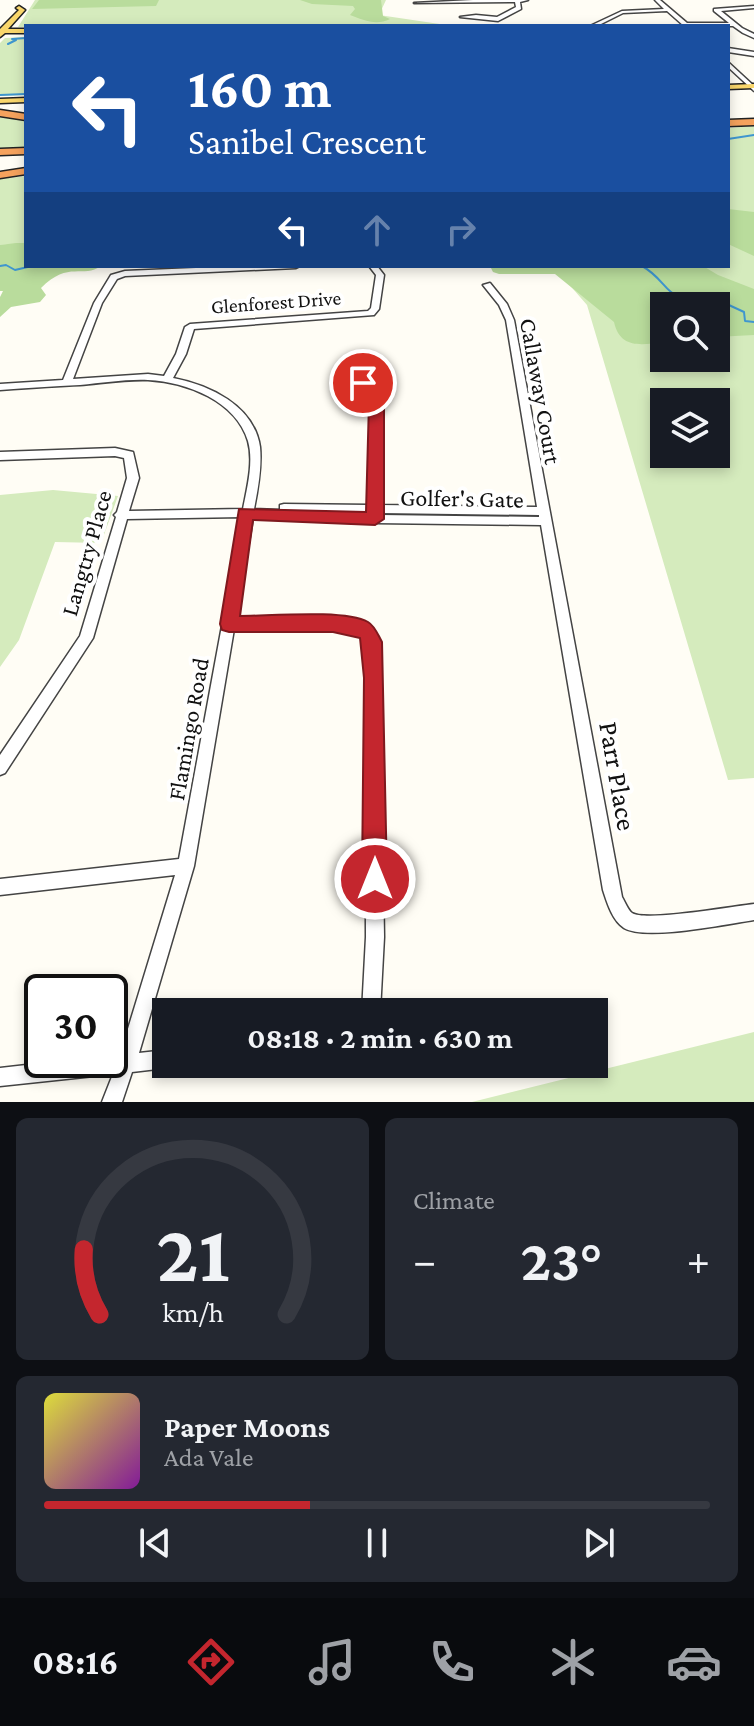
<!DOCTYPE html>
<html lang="en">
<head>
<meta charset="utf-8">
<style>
  body { margin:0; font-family:"Crimson Pro",serif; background:#242831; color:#f1f3f6; height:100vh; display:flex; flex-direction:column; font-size:30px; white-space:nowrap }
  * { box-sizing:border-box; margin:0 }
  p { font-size:26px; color:#9ea1a6 }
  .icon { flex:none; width:44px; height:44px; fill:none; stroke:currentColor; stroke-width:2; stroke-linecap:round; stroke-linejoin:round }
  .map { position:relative; height:1102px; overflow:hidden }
  .panel { display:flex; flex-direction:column; gap:16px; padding:16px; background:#0d0f14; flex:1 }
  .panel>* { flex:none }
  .top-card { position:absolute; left:24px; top:24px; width:706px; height:244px; border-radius:0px; box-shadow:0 4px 12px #0003; background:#1a4fa0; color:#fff; overflow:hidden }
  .fabs { position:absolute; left:650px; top:292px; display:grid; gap:16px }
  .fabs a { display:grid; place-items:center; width:80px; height:80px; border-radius:0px; background:#171b24; box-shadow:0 4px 12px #0003; font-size:40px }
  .speed { position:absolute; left:24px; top:974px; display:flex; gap:16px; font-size:40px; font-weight:700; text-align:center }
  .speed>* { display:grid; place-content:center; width:104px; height:104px; border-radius:50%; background:#171b24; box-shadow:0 4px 12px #0003; line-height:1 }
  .speed .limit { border:4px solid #111; border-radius:12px; background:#fff; color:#111 }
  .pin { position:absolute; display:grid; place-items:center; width:68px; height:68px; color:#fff; margin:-34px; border:4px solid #fff; border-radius:50%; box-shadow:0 2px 8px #0007 }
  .me { position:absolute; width:88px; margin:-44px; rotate:0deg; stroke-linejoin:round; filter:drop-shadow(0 0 6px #0008) }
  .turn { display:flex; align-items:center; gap:28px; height:168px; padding:0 32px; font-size:36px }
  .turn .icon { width:104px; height:104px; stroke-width:2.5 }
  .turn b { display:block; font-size:56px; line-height:68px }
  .lanes { display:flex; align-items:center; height:76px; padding:0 32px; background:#0003; justify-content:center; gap:40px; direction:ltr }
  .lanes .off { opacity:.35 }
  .big { font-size:60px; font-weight:700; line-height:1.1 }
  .panel .card { flex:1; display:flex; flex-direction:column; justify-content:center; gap:12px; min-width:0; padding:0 28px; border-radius:12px; background:#242831 }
  .panel .dial { align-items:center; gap:0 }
  .dial svg { height:208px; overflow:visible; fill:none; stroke:#363941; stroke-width:7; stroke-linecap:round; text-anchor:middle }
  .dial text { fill:#f1f3f6; stroke:none }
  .song { display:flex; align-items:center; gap:24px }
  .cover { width:96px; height:96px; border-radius:12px; background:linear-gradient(135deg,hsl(60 70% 55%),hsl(290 70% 35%)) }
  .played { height:8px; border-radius:4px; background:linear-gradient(90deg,#c4262e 40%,#363941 40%) }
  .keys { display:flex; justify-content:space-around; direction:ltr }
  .heat { display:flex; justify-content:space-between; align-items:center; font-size:44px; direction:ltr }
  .panel .tiles { flex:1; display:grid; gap:16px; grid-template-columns:1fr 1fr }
  .card:last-child { grid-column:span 2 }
  .trip { position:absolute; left:152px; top:998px; width:456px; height:80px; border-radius:0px; background:#171b24; box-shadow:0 4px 12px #0003; font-weight:700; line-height:80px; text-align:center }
  .menu { display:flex; height:128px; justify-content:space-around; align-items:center; background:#090b0e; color:#9ea1a6 }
  .menu .icon { width:56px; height:56px }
  .menu .current { color:#c4262e }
  .menu b { font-size:36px; color:#f1f3f6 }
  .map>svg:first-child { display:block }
</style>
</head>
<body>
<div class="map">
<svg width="754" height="1102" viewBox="0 0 754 1102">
  <rect width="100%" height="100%" fill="#fffdf5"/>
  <path fill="#d5ebbd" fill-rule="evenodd" d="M 35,0 L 386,0 L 379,15 L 453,26 L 18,27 Z
    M 26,37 L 26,95 L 0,96 L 0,43 L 5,38 Z
    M 0,115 L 26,120 L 26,148 L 0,149 Z
    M 754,126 L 754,778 L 728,780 L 587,305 L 553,266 L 728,266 L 728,128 ZM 664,306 L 716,306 L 716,358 L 664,358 ZM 664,402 L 716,402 L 716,454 L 664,454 Z
    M 26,176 L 26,244 L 0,245 L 0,179 Z
    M 53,490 L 118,496 L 101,543 L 55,542 L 19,640 L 0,667 L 0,495 Z
    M 754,1032 L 754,1102 L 472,1102 Z"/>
  <path fill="#b9dc9c" d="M 39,0 L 159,0 L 156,6 L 32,9 Z
    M 300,0 L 381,0 L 383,16 L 390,19 C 376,26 363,20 350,15 L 355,9 L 353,6 L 312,4 Z
    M 728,209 L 754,212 L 754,256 L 728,244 Z
    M 16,243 L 26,243 L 26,266 L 101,266 C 83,279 69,260 41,288 L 46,295 L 40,302 L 11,307 L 0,317 L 0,297 L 3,291 L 0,291 L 0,245 Z
    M 490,266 L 703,266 L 718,275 L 754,289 L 754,335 L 716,337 L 716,306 L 664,306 L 664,342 C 641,345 620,349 614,322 L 555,274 L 499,274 L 493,272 Z"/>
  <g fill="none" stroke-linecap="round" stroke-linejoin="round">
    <path stroke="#3f96cf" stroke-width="2" d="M 8,44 L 16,40 L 12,39 L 26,38
      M 0,95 L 26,94
      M 728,139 L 754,135
      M 0,266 L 6,265 L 15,270 L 32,266
      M 51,266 L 69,266
      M 642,266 C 671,282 665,307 705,294 L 744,312 L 745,321 L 754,322"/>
    <defs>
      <path id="minor" d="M 473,0 L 528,0 L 520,2 L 521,9 L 498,21 L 460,17 L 476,15 L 497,17 L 516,7 L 515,2 L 414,3 Z
        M 655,0 L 660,0 L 687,23 L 729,23 L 714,11 L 714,9 L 754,6 L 754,8 L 721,11 L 742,28 L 754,34 L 754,38 L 743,33 L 733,26 L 684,26 L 667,11 L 623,13 L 597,26 L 590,26 L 622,11 L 664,9 Z
        M 728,48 L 754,52 L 754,56 L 728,52 Z
        M 728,62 L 754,86 L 754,91 L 728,67 Z
        M 243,266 L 300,266 L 296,268 L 125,276 L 117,279 L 102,303 L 73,379 L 148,374 L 164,376 L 176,354 L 185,327 L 190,324 L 368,311 L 371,308 L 376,275 L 369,266 L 377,266 L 384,275 L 379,309 L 374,315 L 194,329 L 186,354 L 173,378 C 209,385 254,405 260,447 C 262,467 258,489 254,509 L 280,510 L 280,505 L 284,504 L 369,505 L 371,401 L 358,383 L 363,380 L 366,381 L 381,401 L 381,505 L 537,507 L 506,320 L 499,305 L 483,285 L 490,283 L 507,304 L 514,320 L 622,897 C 625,902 628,910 632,913 C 646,922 734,906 754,904 L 754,920 C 727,924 645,941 624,928 C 612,920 607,902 603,890 L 541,525 L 375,523 L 253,518 L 236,619 L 349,621 L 366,624 L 379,642 L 384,937 L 380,1012 L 362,1012 L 366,937 L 365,643 L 357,633 L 349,631 L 234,629 L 194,866 L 139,1053 L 166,1050 L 166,1064 L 173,1064 L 173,1066 L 166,1068 L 132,1072 L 122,1102 L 102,1102 L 113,1074 L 0,1086 L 0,1068 L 70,1060 L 110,1060 L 110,1056 L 120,1055 L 175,875 L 0,895 L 0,879 L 179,859 L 242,517 L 127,519 L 93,638 L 5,773 L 0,775 L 0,755 L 80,636 L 116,517 L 114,515 L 117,512 L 127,478 L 124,458 L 115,456 L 0,460 L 0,452 L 115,448 L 133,452 L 139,478 L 129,511 L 243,509 C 247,488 254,462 248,441 C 236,401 187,382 148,380 C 126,379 103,383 80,385 C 54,386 27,388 0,390 L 0,384 L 63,380 L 94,303 L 111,275 L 125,271 ZM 381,513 L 539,515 L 539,517 L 381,515 Z"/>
      <path id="major" d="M 19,6 L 25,10 L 8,29 L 26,29 L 26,33 L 5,33 L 0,37 L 0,29 L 19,10 L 16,8 Z
        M 754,84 L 754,88 L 728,89 L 728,85 Z
        M 26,98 L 26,102 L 0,103 L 0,99 Z"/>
      <path id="highway" d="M 0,110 L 26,114 L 26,120 L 0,116 Z
        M 754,119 L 754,125 L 728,126 L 728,120 Z
        M 26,148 L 26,154 L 0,155 L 0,149 Z
        M 26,168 L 26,174 L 0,178 L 0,172 Z"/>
    </defs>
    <use href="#minor" stroke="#444" stroke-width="3"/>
    <use href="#major" stroke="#222" stroke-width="3"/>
    <use href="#highway" stroke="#222" stroke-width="3"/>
    <use href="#minor" fill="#fff" fill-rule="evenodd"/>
    <use href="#major" fill="#f9d66b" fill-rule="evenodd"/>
    <use href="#highway" fill="#f5a25d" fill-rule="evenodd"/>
  </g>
  <path fill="#c4262e" stroke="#7f191e" stroke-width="2" d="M 363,379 L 368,380 L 384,401 L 384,519 L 375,525 L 253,520 L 240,616 C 269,616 345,609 368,622 C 375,626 378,635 382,642 L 387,879 L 384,888 L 375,892 L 366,888 L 362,879 L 364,678 L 360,638 L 333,632 L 229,632 L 222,630 L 220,624 L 239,509 L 366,512 L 369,402 L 355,383 Z"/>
  <g text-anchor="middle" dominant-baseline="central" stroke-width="8" stroke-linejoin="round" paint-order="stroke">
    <g font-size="20" fill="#111" stroke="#fff">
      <text transform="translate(276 302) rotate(-4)">Glenforest Drive</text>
    </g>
    <g font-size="24" fill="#111" stroke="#fff">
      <text transform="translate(541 391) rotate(80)">Callaway Court</text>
      <text transform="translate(462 498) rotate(1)">Golfer's Gate</text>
      <text transform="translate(86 553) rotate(-74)">Langtry Place</text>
      <text transform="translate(188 729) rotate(-80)">Flamingo Road</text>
    </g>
    <g font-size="28" fill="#111" stroke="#fff">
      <text transform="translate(618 776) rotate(80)">Parr Place</text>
    </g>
  </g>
</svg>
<div class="fabs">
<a><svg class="icon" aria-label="search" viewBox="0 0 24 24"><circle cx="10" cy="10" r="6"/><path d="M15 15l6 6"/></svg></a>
<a><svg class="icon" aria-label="layers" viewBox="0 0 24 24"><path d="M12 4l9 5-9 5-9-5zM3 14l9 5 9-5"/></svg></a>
</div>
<div class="speed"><div class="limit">30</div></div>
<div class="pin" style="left:363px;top:383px;background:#d93025"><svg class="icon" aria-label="arrive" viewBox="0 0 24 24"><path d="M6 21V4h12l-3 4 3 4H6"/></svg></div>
<svg class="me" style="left:375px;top:879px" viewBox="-20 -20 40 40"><circle r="17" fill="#c4262e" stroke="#fff" stroke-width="3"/><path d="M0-11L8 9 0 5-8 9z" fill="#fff"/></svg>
<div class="trip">08:18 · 2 min · 630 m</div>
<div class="top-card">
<div class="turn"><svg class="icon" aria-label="left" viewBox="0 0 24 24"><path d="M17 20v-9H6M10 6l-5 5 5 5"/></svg><div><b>160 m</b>Sanibel Crescent</div></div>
<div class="lanes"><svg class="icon" aria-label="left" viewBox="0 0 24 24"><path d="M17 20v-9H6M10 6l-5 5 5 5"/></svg><svg class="icon off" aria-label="ahead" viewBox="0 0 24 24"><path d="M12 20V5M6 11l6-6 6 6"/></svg><svg class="icon off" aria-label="right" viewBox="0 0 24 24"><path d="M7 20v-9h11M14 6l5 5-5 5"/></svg></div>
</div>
</div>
<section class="panel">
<div class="tiles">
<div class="card dial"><svg viewBox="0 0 100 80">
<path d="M14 69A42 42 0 1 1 86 69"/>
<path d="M14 69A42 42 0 0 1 8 44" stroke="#c4262e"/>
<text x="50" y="56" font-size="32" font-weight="700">21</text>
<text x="50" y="72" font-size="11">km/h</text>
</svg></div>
<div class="card"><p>Climate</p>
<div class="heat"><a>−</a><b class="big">23°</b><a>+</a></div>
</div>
<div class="card">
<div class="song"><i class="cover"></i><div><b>Paper Moons</b><p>Ada Vale</p></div></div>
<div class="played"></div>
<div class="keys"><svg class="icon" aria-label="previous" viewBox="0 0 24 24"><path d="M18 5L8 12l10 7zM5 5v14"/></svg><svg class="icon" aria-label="pause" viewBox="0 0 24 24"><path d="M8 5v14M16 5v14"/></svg><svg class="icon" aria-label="next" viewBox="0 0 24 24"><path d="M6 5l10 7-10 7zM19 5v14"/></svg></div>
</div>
</div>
</section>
<nav class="menu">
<b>08:16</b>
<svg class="icon current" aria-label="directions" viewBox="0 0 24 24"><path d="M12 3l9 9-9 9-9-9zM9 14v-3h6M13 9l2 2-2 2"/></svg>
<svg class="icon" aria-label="music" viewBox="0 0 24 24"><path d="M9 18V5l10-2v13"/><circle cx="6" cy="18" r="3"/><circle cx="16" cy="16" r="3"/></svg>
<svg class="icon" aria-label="phone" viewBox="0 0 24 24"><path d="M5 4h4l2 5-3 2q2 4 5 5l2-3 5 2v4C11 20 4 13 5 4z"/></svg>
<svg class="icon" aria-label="climate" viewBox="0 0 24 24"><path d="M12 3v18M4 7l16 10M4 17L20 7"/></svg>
<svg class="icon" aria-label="car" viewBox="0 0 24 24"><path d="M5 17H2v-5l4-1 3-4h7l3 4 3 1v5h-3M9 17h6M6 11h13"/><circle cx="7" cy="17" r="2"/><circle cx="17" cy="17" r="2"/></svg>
</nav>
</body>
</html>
